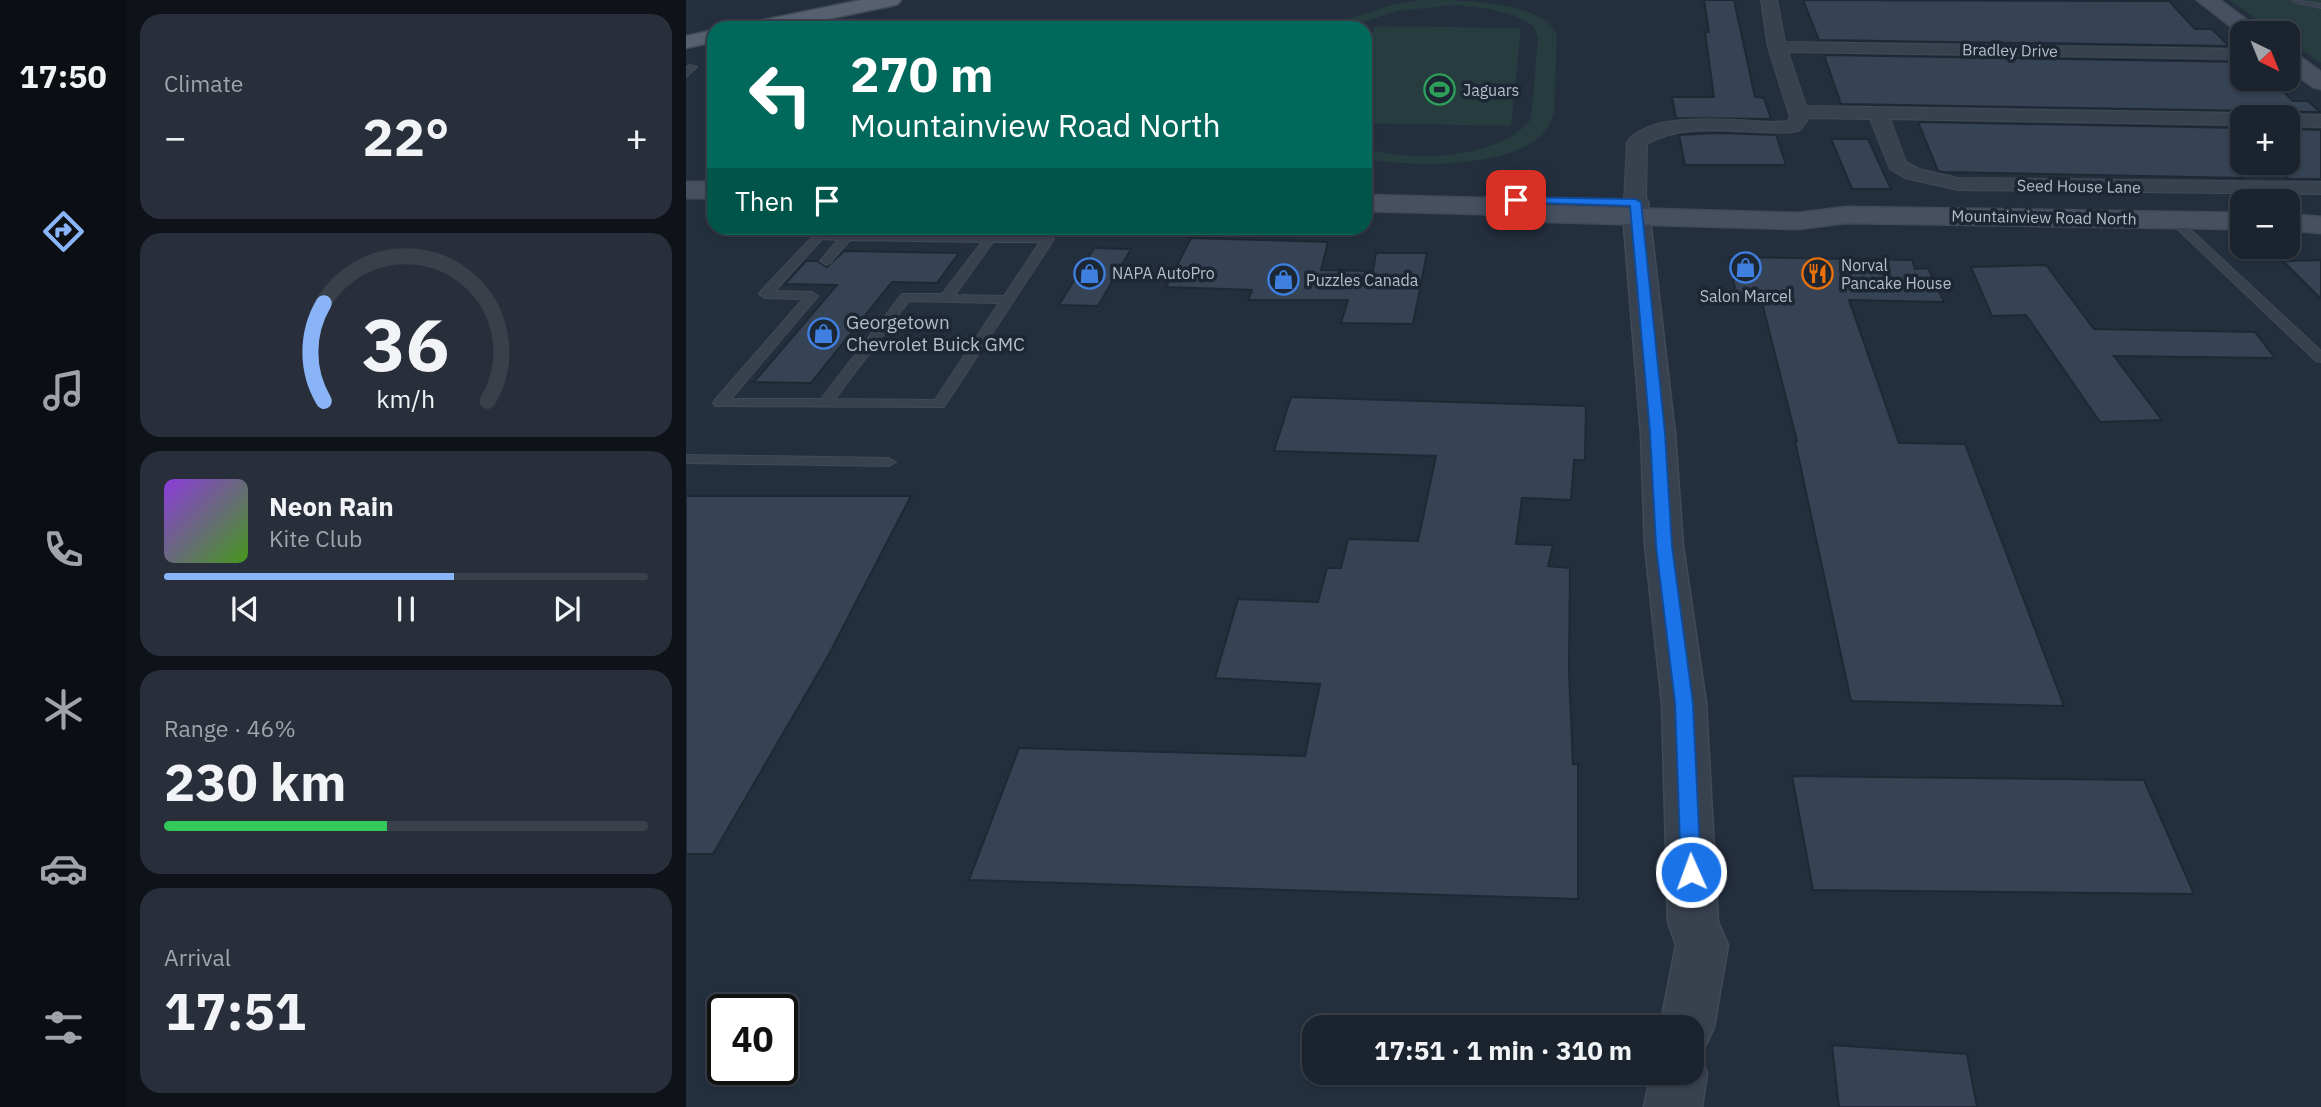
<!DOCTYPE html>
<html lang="en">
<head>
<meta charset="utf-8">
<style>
  body { margin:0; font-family:"IBM Plex Sans",sans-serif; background:#282f3a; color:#f1f3f6; height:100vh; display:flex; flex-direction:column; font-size:26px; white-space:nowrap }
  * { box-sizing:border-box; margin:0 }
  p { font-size:23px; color:#a0a4aa }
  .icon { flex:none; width:38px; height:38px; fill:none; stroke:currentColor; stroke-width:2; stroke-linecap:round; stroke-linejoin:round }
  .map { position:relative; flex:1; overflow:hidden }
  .drawer { display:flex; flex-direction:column; gap:14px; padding:14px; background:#0f1319; width:560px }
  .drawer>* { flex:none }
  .hud { position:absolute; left:21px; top:21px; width:665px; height:214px; border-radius:21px; box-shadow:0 2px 5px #0004,0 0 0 2px #39404a; background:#00695c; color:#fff; overflow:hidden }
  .needle { width:46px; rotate:137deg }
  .buttons { position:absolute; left:1544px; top:21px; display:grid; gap:14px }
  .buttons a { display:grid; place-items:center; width:70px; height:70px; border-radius:14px; background:#1b232e; box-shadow:0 2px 5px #0004,0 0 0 2px #39404a; font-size:35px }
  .speed { position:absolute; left:21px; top:994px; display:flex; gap:14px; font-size:35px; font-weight:700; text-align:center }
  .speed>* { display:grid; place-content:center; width:91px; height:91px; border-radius:50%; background:#1b232e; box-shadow:0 2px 5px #0004,0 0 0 2px #39404a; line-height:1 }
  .speed .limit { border:4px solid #111; border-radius:10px; background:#fff; color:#111 }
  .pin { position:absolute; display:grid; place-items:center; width:60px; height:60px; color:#fff; margin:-30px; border-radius:14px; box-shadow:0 4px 10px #0006 }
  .me { position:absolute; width:77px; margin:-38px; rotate:358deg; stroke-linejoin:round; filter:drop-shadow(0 0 5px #0008) }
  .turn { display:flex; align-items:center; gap:24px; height:147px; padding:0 28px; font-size:32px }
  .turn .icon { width:91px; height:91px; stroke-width:2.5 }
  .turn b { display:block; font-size:49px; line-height:60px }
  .then { display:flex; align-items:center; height:66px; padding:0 28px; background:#0003; gap:14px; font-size:26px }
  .big { font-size:52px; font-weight:700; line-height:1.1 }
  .drawer .card { flex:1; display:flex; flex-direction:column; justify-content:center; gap:10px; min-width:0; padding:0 24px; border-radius:21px; background:#282f3a }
  .drawer .dial { align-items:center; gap:0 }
  .dial svg { height:182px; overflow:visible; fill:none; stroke:#39404a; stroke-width:7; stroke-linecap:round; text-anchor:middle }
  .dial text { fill:#f1f3f6; stroke:none }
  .song { display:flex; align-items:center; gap:21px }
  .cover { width:84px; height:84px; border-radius:10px; background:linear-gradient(135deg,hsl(270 70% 55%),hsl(100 70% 35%)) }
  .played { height:7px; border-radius:4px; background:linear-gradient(90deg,#8ab4f8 60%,#39404a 60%) }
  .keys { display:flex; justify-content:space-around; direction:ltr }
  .heat { display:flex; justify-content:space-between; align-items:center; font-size:38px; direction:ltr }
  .charge { height:10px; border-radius:5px; background:linear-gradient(90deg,#34c759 46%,#39404a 0) }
  .trip { position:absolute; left:616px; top:1015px; width:402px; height:70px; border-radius:21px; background:#1b232e; box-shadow:0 2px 5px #0004,0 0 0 2px #39404a; font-weight:700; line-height:70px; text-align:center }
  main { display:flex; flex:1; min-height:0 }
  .tabs { display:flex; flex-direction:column; width:126px; justify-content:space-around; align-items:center; background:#0b0e12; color:#a0a4aa }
  .tabs .icon { width:49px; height:49px }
  .tabs .on { color:#8ab4f8 }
  .tabs b { font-size:32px; color:#f1f3f6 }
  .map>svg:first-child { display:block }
</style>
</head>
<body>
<main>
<nav class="tabs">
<b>17:50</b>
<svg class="icon on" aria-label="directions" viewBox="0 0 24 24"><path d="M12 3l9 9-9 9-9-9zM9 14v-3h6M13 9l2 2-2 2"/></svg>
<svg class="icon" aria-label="music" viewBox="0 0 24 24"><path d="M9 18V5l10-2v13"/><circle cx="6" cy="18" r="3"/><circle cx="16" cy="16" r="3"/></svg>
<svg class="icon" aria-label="phone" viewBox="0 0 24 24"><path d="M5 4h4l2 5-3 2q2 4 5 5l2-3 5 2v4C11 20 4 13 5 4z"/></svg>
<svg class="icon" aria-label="climate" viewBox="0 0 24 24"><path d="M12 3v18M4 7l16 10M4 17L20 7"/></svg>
<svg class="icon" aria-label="car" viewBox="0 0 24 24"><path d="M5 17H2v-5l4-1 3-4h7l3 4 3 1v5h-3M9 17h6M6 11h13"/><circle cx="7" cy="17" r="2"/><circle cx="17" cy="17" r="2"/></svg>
<svg class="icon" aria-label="filters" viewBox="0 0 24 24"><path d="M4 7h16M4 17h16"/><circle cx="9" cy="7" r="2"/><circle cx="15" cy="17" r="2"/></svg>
</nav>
<section class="drawer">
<div class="card"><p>Climate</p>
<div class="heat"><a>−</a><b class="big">22°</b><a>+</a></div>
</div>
<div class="card dial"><svg viewBox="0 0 100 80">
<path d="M14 69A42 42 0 1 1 86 69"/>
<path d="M14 69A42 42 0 0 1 14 26" stroke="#8ab4f8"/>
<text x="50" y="56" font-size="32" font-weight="700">36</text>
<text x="50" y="72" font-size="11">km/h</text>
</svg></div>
<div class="card">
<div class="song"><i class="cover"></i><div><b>Neon Rain</b><p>Kite Club</p></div></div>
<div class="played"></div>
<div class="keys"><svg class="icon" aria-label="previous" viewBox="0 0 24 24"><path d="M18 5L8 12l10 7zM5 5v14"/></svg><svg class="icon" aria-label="pause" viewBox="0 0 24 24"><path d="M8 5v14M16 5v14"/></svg><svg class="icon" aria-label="next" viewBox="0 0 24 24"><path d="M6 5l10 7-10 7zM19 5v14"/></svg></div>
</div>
<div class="card"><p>Range · 46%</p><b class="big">230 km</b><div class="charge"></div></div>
<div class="card"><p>Arrival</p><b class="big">17:51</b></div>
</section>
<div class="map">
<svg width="1635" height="1107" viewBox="0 0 1635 1107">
  <rect width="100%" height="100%" fill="#242f3e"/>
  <path fill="#263c3f" d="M 736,0 C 768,0 859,0 871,35 L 868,112 C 858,172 723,167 679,159 L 679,148 C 724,163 814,159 845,119 L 852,37 L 847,26 L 829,16 L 804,9 L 769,5 L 711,11 L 680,21 L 670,28 L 648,28 L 652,19 L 662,19 L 709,4 Z
    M 1543,0 L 1635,0 L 1635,63 L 1601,40 L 1601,33 L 1592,33 Z
    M 689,26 L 835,28 L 825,126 L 679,123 L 679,56 Z"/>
  <path fill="#364354" stroke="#1f2835" stroke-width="2" d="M 1018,0 L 1048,0 L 1069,97 L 1078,98 L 1085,119 L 990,118 L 986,97 L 1028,97 L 1019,32 L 1023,32 Z
    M 1117,0 L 1483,1 L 1509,29 L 1526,29 L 1543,46 L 1133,40 Z
    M 1138,55 L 1556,62 L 1556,79 L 1584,79 L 1607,101 L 1622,101 L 1634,112 L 1155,104 Z
    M 1232,122 L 1556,128 L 1556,178 L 1257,172 L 1252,171 Z
    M 1601,129 L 1635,130 L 1635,179 L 1601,179 Z
    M 1032,133 L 1090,135 L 1100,165 L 999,165 L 993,135 Z
    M 1145,139 L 1182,139 L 1205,189 L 1166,189 Z
    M 505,238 L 642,242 L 635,270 L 687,271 L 690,253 L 741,253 L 727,324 L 655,323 L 662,300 L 562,300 L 566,290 L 480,287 Z
    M 408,248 L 445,249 L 412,306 L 373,305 Z
    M 158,251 L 273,253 L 251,283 L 206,282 L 125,383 L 68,382 L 151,285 L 99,284 L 120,261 L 131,261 L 141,267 Z
    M 1043,257 L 1226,260 L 1229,269 L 1242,268 L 1258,302 L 1163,300 L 1213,443 L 1279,444 L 1378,706 L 1165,701 L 1109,441 L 1111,441 L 1075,299 L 1051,298 Z
    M 1635,260 L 1635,299 L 1597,261 Z
    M 1360,265 L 1408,329 L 1569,332 L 1589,358 L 1428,356 L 1476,420 L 1414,422 L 1340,315 L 1306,316 L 1285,267 Z
    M 605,397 L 900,406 L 899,460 L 888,460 L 885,500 L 836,498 L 830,544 L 867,545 L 862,566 L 884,568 L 883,671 L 887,764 L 892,764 L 892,899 L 283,880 L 333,748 L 619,756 L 634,684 L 529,678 L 552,599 L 632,602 L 641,568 L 655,568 L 662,539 L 732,541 L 750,456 L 588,451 Z
    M 0,496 L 225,496 L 142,656 L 27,854 L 0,854 Z
    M 1106,776 L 1458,780 L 1508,894 L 1127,890 Z
    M 1146,1045 L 1281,1054 L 1291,1107 L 1153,1107 Z"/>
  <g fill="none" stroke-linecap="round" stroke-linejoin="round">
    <defs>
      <path id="service" d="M 1607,0 L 1635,4 L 1635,8 L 1608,2 Z
        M 3,65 L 11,67 L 0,77 L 0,68 Z
        M 1483,217 L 1491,217 L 1635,351 L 1635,362 L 1630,361 L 1483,221 Z
        M 165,229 L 170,233 L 362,236 L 368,239 L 258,407 L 29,406 L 27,403 L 29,400 L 117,299 L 79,298 L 73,294 L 75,291 L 129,234 L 158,233 ZM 136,239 L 152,240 L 134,261 L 140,265 L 144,263 L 164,240 L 296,242 L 256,294 L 216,294 L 135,399 L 45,399 L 132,296 L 126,292 L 89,291 ZM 307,242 L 354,242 L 318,296 L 269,295 ZM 223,301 L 313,303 L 249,400 L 149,399 Z
        M 0,455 L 203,458 L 210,462 L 203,466 L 0,463 Z"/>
      <path id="minor" d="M 1075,0 L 1091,0 L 1099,42 L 1556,49 L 1556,59 L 1102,52 L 1120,106 L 1556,113 L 1565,117 L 1556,117 L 1556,125 L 1204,119 L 1220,162 L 1233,169 L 1272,178 L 1635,182 L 1635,194 L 1272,190 L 1219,178 L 1204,169 L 1184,119 L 1123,118 L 1114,130 L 1107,132 C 1061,136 1002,119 961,144 L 960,202 L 957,207 L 941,207 L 938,202 L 941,142 C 965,109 1053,121 1089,122 L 1101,121 L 1104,117 L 1082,47 Z
        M 1601,114 L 1635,115 L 1635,127 L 1601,126 L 1601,117 L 1593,117 Z"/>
      <path id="tertiary" d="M 949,194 L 958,196 L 962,202 L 989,434 L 997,546 L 1020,703 L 1032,922 L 1042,945 L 1028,1027 L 1020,1044 L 1006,1049 L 1006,1027 L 974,1027 L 990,945 L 982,922 L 976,703 L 959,546 L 955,434 L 936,202 L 940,196 Z
        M 1006,1052 L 1013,1055 L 1021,1073 L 1016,1107 L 958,1107 L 965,1073 L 1006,1073 Z"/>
      <path id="secondary" d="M 1511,0 L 1534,0 L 1578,33 L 1556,35 Z
        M 1601,51 L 1609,53 L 1635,72 L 1635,89 L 1627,87 L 1601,68 Z
        M 0,182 L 28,182 L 28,198 L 0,198 Z
        M 820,193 L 829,195 L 833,201 L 831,205 L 1112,213 L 1160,207 L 1556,213 L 1556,229 L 1160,223 L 1112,229 L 829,221 L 796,214 L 679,211 L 679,195 L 796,198 Z
        M 1601,214 L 1635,217 L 1635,233 L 1601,230 Z"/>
      <path id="primary" d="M 175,0 L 215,0 L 212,4 L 205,6 L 98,28 L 58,28 L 61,24 L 68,22 Z
        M 28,30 L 28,42 L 0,48 L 0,36 Z"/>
    </defs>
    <use href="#service" stroke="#414a57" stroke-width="2"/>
    <use href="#minor" stroke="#414a57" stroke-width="2"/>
    <use href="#tertiary" stroke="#414a57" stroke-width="3"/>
    <use href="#secondary" stroke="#414a57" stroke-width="3"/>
    <use href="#primary" stroke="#414a57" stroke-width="3"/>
    <use href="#service" fill="#38414e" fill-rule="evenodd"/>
    <use href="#minor" fill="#38414e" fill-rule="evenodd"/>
    <use href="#tertiary" fill="#38414e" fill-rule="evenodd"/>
    <use href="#secondary" fill="#465061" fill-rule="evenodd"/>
    <use href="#primary" fill="#56606e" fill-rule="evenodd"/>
  </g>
  <path fill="#1a73e8" stroke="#114b97" stroke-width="2" d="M 830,197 L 949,199 L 955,202 L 979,433 L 986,546 L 1007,703 L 1015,872 L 1012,877 L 1005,880 L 997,877 L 995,872 L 989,703 L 970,546 L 964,433 L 944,206 L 826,202 L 826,198 Z"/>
  <defs>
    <symbol id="stadium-ring" viewBox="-11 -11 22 22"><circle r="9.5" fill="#1d2633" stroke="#2e9e5b" stroke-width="1.5"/><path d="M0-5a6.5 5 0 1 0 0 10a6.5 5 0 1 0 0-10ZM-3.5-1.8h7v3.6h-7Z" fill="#2e9e5b"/></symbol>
    <symbol id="shop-ring" viewBox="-11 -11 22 22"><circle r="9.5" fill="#1d2633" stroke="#3f7fe0" stroke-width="1.5"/><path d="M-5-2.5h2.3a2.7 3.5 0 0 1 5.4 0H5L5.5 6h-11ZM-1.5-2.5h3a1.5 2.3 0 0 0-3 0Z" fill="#3f7fe0"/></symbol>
    <symbol id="restaurant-ring" viewBox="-11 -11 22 22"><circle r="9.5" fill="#1d2633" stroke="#e8710a" stroke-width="1.5"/><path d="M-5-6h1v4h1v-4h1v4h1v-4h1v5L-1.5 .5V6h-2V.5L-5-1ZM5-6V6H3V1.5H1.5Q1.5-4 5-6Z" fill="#e8710a"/></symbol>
  </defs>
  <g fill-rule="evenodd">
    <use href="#stadium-ring" x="736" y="72" width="35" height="35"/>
    <use href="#shop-ring" x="1042" y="250" width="35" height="35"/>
    <use href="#shop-ring" x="386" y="256" width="35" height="35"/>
    <use href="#restaurant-ring" x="1114" y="256" width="35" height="35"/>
    <use href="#shop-ring" x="580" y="262" width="35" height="35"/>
    <use href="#shop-ring" x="120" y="316" width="35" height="35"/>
  </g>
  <g text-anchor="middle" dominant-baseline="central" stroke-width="7" stroke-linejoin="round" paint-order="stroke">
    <g font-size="16" fill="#b4bcc9" stroke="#1d2633">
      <text transform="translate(1324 50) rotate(1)">Bradley Drive</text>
      <text transform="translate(1393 186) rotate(1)">Seed House Lane</text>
      <text transform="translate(1358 217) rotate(1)">Mountainview Road North</text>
    </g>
    <g font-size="16" fill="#b4bcc9" stroke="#1d2633" text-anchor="start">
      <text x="777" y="90">Jaguars</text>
      <text x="1155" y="265">Norval<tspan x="1155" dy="18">Pancake House</tspan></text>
      <text x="426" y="273">NAPA AutoPro</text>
      <text x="620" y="280">Puzzles Canada</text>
      <text x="1060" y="296" text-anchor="middle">Salon Marcel</text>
    </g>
    <g font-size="19" fill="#b4bcc9" stroke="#1d2633" text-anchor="start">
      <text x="160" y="322">Georgetown<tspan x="160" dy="22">Chevrolet Buick GMC</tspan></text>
    </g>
  </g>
</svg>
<div class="buttons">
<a><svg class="needle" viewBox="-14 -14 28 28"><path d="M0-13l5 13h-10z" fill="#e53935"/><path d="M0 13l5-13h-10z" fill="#a0a4aa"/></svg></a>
<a>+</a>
<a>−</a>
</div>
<div class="speed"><div class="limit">40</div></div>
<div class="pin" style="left:830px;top:200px;background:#d93025"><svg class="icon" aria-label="arrive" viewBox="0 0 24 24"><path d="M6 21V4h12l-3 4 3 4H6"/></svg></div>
<svg class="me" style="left:1005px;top:872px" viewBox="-20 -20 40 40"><circle r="17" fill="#1a73e8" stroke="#fff" stroke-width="3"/><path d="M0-11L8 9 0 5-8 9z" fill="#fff"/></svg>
<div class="trip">17:51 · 1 min · 310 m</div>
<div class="hud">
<div class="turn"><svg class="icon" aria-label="left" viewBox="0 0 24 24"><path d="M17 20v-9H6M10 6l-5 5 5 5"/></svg><div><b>270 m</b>Mountainview Road North</div></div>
<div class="then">Then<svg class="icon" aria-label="arrive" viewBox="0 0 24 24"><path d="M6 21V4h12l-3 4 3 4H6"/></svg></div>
</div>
</div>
</main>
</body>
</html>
